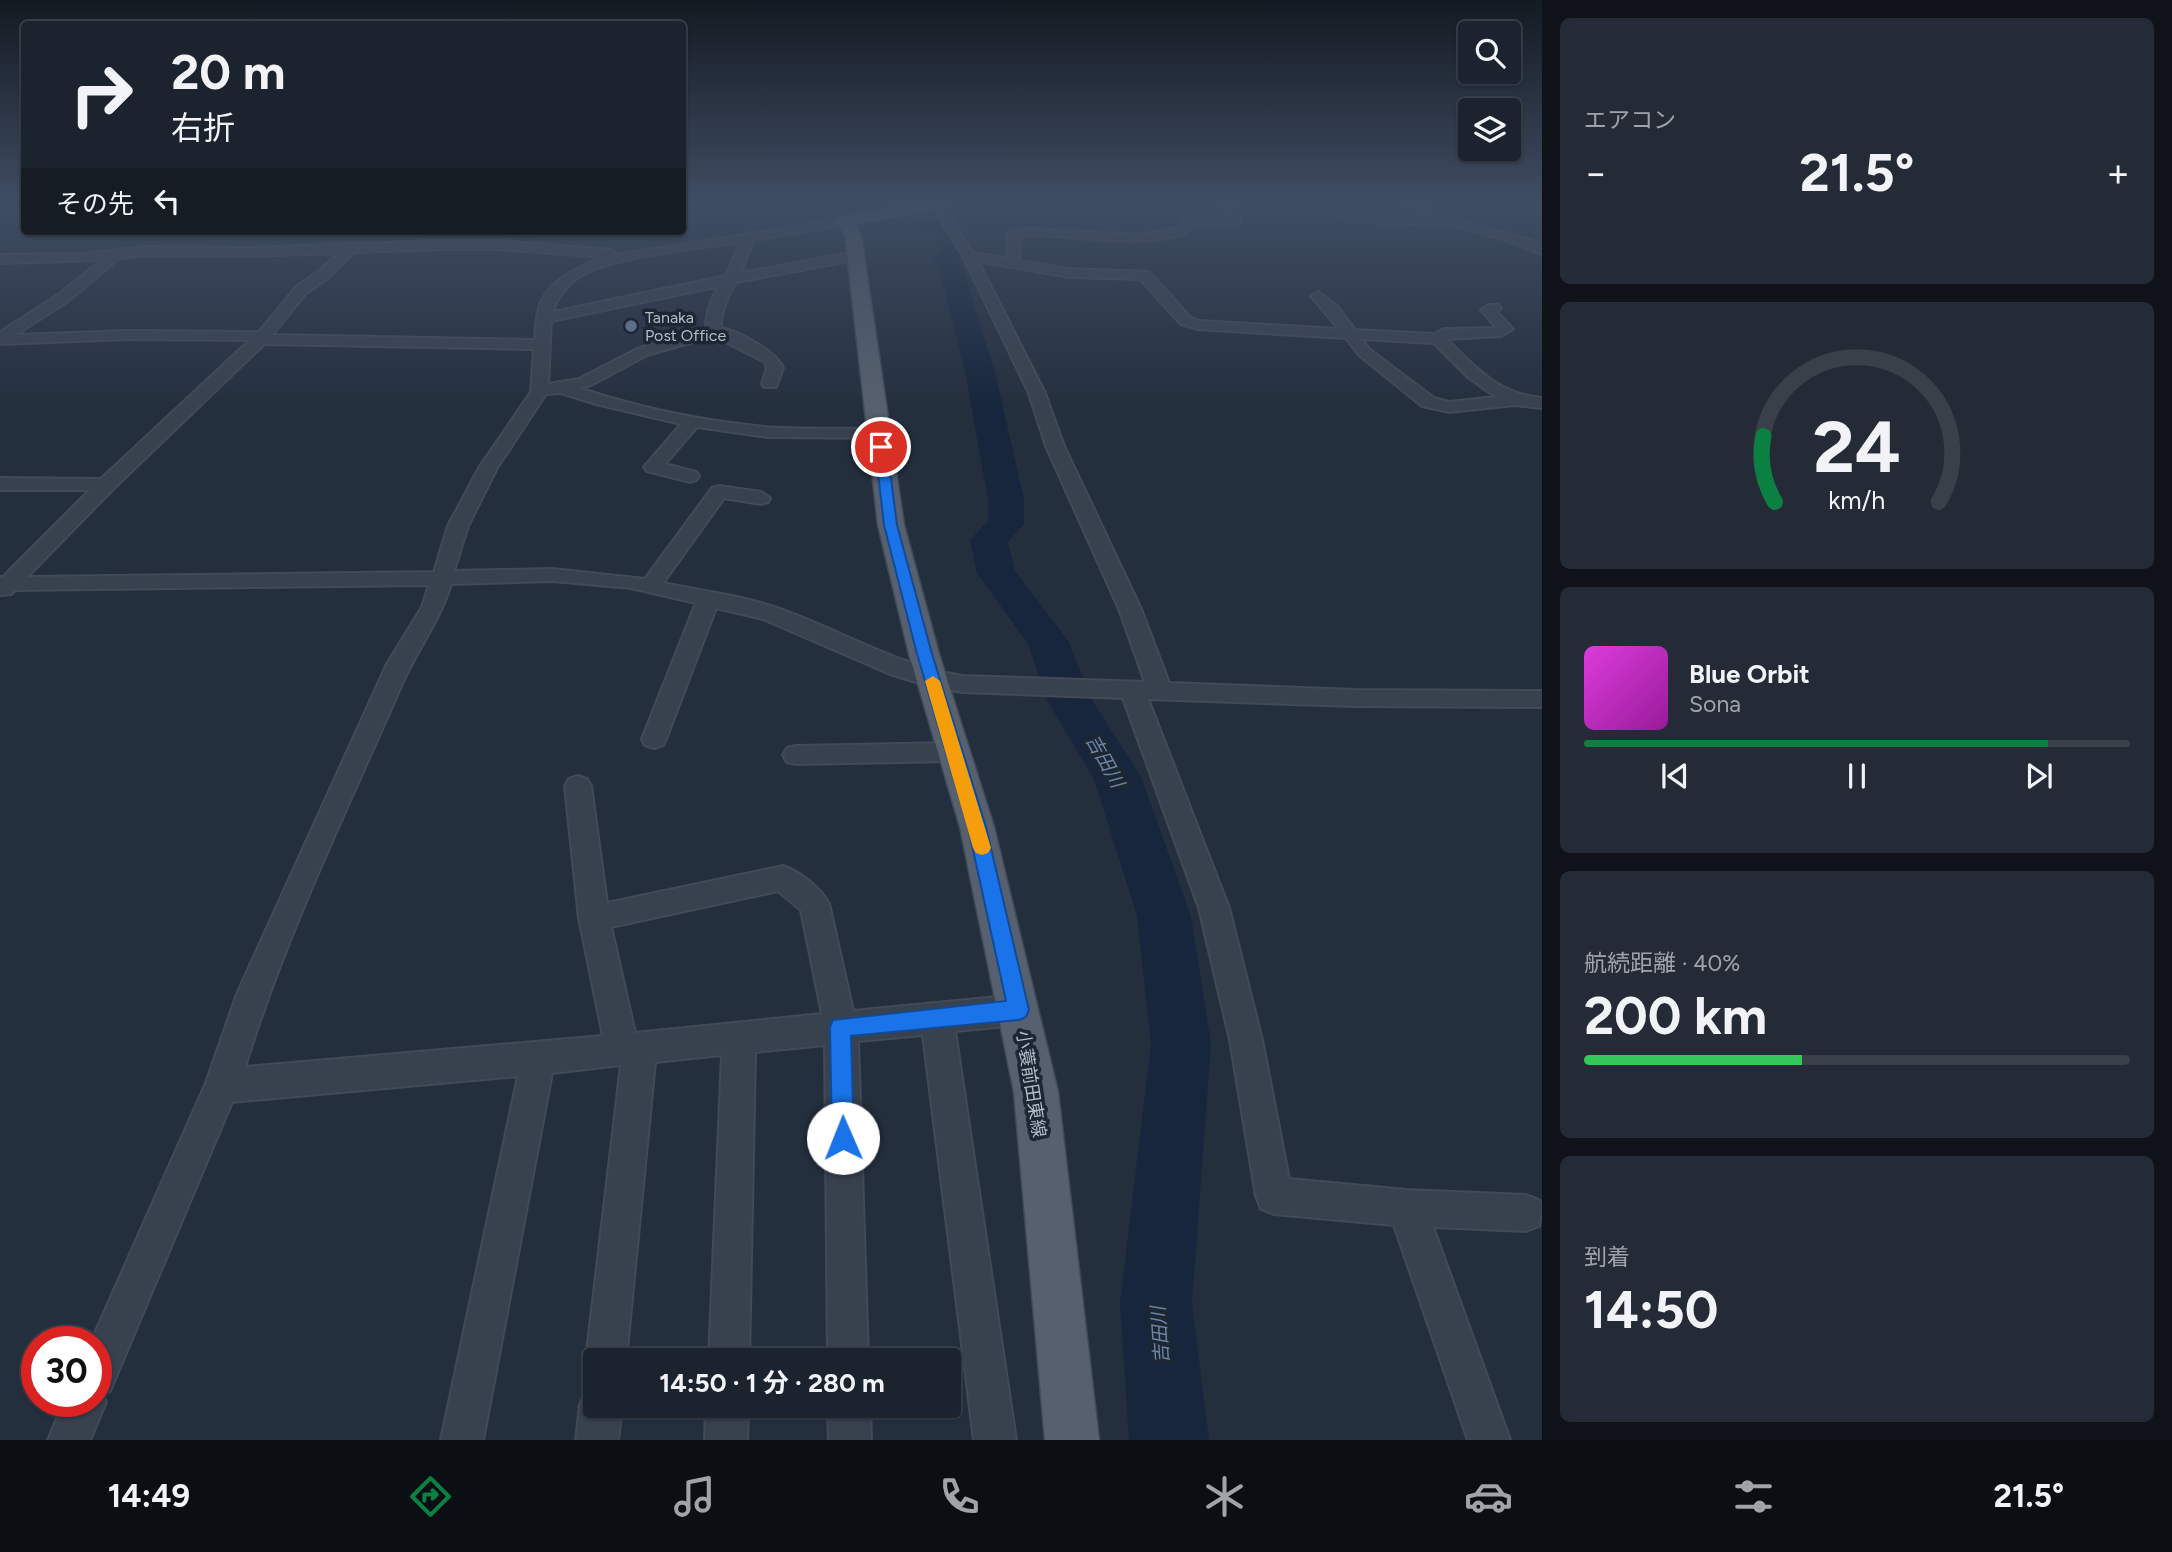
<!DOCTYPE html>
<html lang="ja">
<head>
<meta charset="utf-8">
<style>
  body { margin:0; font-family:Figtree,"Noto Sans JP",sans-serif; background:#242b36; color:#f1f3f6; height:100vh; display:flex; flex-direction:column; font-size:26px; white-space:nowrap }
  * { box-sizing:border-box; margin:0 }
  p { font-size:23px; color:#a0a4aa }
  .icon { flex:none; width:38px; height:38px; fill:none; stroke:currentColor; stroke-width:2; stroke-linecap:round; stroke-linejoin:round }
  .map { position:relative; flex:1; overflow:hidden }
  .drawer { display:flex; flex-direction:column; gap:18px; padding:18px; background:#0f1319; width:630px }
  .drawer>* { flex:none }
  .guide { position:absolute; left:21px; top:21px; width:665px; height:214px; border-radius:7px; box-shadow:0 2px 5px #0004,0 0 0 2px #39404a; background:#1b232e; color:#f1f3f6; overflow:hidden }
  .tools { position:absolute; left:1458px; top:21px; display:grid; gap:14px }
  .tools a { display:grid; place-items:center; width:63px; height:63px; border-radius:7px; background:#1b232e; box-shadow:0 2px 5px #0004,0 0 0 2px #39404a; font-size:35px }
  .speed { position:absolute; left:21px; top:1326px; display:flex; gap:14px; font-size:35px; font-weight:700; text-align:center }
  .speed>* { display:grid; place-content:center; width:91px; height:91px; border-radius:50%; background:#1b232e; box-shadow:0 2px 5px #0004,0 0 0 2px #39404a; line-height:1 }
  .speed .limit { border:10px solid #d22; background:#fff; color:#111 }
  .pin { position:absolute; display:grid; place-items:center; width:60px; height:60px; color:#fff; margin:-30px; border:4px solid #fff; border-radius:50%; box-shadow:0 2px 7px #0007 }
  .me { position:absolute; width:77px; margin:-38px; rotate:359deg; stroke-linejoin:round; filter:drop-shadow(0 0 5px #0008) }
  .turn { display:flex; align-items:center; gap:24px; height:147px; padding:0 35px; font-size:32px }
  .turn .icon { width:91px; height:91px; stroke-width:2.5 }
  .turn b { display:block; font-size:49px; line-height:60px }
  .then { display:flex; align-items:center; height:66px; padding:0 35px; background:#0003; gap:14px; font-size:26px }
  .big { font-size:52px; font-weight:700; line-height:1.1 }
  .drawer .tile { flex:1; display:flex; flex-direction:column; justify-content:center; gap:10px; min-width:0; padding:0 24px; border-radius:10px; background:#242b36 }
  .drawer .dial { align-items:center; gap:0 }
  .dial svg { height:182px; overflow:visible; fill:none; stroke:#39404a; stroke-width:7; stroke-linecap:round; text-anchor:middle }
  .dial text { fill:#f1f3f6; stroke:none }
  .song { display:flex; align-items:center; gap:21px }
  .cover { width:84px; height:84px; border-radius:10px; background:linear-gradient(135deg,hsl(300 70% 55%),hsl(300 70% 35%)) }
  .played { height:7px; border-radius:4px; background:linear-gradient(90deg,#0b8043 85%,#39404a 85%) }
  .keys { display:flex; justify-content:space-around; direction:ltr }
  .heat { display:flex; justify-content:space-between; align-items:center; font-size:38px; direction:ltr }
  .charge { height:10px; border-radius:5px; background:linear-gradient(90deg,#34c759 40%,#39404a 0) }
  .trip { position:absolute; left:583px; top:1348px; width:378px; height:70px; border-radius:7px; background:#1b232e; box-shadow:0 2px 5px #0004,0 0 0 2px #39404a; font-weight:700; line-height:70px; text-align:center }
  .tab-bar { display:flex; height:112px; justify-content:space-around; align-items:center; background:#0b0e12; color:#a0a4aa }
  .tab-bar .icon { width:49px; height:49px }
  .tab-bar .active { color:#0b8043 }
  .tab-bar b { font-size:32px; color:#f1f3f6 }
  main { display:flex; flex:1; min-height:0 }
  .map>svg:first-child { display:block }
</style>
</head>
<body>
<main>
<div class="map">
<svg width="1542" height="1440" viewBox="0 0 1542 1440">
  <rect width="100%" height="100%" fill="#242f3e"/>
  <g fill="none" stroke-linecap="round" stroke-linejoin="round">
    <path fill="#17263c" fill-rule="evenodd" d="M 530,231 L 548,231 L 518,247 L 508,247 L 506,244 Z"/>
    <path fill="#17263c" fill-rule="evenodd" d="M 884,204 L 905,204 L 914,218 L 954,223 L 968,250 L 958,260 L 963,269 L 996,376 L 1024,500 L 1024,524 L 1008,542 L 1015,571 L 1069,642 L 1090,697 L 1141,777 L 1191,916 L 1211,1044 L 1192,1303 L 1209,1440 L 1129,1440 L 1120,1303 L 1151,1044 L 1137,916 L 1094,779 L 1047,700 L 1028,644 L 977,573 L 970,540 L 988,521 L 988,500 L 966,376 L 939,269 L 933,259 L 943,248 L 937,234 L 899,229 Z"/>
    <defs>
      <path id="minor" d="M 936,204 L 948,204 L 950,217 L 973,253 L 1007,258 L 1007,234 L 1022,228 L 1139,235 L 1177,228 L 1184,216 L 1188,215 L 1227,216 L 1224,209 L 1230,206 L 1234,207 L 1241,220 L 1239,223 L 1192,223 L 1186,233 C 1131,251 1076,232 1020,236 L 1019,261 L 1069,269 L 1149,272 L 1191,318 L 1200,321 L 1339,329 L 1311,296 L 1318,292 L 1336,305 L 1355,330 L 1434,334 L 1444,329 L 1497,328 L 1481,310 L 1489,305 L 1499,305 L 1501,308 L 1497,312 L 1513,329 L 1501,336 L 1446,339 C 1478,369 1497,394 1542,398 L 1542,408 L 1515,405 L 1449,412 L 1422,406 L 1359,355 L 1346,338 L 1198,329 L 1181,324 L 1140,279 L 1069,277 L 978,261 L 1044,391 L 1064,446 L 1141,609 L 1169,683 L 1355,690 L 1542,691 L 1542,707 L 1355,706 L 1148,699 L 1229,908 L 1262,1040 L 1289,1179 L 1407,1190 L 1526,1195 L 1539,1200 L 1542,1207 L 1539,1226 L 1526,1231 L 1433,1227 L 1510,1440 L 1468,1440 L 1394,1225 L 1274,1214 L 1261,1209 L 1256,1196 L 1230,1040 L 1199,908 L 1123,698 L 962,692 L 932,687 L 890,674 L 763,619 L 716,608 L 666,739 L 663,745 L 654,748 L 645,745 L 642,739 L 696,603 L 631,588 L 553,581 L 451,584 C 440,620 417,650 402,684 C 347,810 285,936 245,1067 L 603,1036 L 579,918 L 565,786 L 569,779 L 578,776 L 587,779 L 591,786 L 607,903 L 783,866 C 800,872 821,888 829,904 L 853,1011 L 1019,995 L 1030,1000 L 1035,1010 L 1030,1020 L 1019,1025 L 955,1031 L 1016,1440 L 974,1440 L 923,1035 L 858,1041 L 868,1360 L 828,1360 L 825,1045 L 755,1052 L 749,1360 L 709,1360 L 722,1055 L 655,1062 L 626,1360 L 595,1360 L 595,1376 L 592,1374 L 586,1360 L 621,1065 L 552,1073 L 483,1440 L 441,1440 L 518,1076 L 232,1102 L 110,1391 L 103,1395 L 106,1402 L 90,1440 L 48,1440 L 64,1402 L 96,1402 L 96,1342 L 91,1342 L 206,1083 L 237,994 L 387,664 L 422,607 L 429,585 L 15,590 L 11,594 L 0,595 L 0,577 L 3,577 L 90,490 L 0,490 L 0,478 L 101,479 L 250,340 L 128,339 L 0,344 L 0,332 L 58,295 L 102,260 L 0,263 L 0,255 L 83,254 L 144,247 L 249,248 L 443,241 L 500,241 L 611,250 L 617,255 L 848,218 L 848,224 L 844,225 L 753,240 L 741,273 L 856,252 L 861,253 L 861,259 L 736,282 C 728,294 720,314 721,328 C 738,331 777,352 783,368 L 776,387 L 764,387 L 762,384 L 767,368 L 765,362 L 714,336 L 647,355 L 591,385 L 579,388 C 639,408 703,421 765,427 C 803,430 841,428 879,429 L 888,434 L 885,438 L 768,437 L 697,427 L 665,464 L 696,472 L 699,476 L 696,480 L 690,482 L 647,471 L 644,467 L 681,424 L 596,404 L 561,393 L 546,394 L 497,468 L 468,526 L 454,571 L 553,569 L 645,579 L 712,488 L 719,486 L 761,492 L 770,498 L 768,502 L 761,504 L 724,498 L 663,583 C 701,591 740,595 777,608 C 840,630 896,665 962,676 L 1145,682 L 1119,609 L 1046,446 L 1028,391 L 963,256 L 938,217 ZM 740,242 L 726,276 L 553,312 C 555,299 570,282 582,275 C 619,255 697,249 740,242 ZM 443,249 L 500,249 L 604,257 C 581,266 552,278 541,302 C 536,313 536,328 535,340 L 272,335 L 306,293 L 328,278 L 354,252 ZM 339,253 L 318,272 L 296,287 L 259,332 L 128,331 L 15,335 L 68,301 L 119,258 L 144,255 L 249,256 ZM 720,286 C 711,297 706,315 706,329 L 637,349 L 579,379 L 548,384 L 551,321 ZM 1362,339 L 1434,343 L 1468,377 L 1496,397 L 1449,402 L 1434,398 L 1369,349 ZM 264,344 L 534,349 L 531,392 L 479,468 L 448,526 L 434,572 L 27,577 L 113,489 ZM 778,891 L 801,910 L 822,1014 L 635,1033 L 611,927 Z
        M 1404,204 L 1418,204 L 1445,217 L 1530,240 L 1542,245 L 1542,254 L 1505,240 L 1439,222 L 1434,225 L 1349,221 L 1343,217 L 1349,213 L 1425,217 Z
        M 954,743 L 963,745 L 967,752 L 963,759 L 954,761 L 796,764 L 787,762 L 783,755 L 787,748 L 796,746 Z
        M 595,1387 L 595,1405 L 622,1405 L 618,1440 L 576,1440 L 580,1405 L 586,1390 Z
        M 706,1405 L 748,1405 L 747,1440 L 705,1440 Z
        M 828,1405 L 870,1405 L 871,1440 L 829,1440 Z"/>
      <path id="major" d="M 915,204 L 952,204 L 945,208 L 854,224 L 861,235 L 904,525 L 939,654 L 994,827 L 1058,1092 L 1099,1440 L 1045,1440 L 1014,1092 L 960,827 L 909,654 L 878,525 L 845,235 L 836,221 L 844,216 Z"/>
    </defs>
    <use href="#minor" stroke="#414a57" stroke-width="4"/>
    <use href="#major" stroke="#414a57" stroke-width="3"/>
    <use href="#minor" fill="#38414e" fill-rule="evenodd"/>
    <use href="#major" fill="#56606e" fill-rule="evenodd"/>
  </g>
  <linearGradient id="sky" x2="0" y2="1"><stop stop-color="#141a22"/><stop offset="0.5" stop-color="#3f4d63"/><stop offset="1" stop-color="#3f4d63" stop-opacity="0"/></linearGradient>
  <rect width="1542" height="406" fill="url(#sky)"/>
  <path fill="#1a73e8" stroke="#114b97" stroke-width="2" d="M 881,443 L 887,447 L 897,525 L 932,654 L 986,827 L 1029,1010 L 1026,1017 L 1019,1020 L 851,1036 L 854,1138 L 851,1146 L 843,1149 L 835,1146 L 832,1138 L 830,1027 L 833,1020 L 1006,1001 L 968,827 L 917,654 L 884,525 L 875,447 Z"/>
  <path fill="#f59e0b" d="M 933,676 L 940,681 L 991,848 L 988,853 L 982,855 L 976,853 L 973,848 L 925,681 Z"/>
  <circle fill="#5c6f8a" stroke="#1d2633" stroke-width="2.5" cx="631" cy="326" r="7"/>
  <g text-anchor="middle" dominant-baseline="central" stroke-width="7" stroke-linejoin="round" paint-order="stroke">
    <g font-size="16" fill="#b4bcc9" stroke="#1d2633" text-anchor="start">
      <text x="645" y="317">Tanaka<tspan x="645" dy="18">Post Office</tspan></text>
    </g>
    <g font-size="18" fill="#b4bcc9" stroke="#1d2633">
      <text transform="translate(1031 1084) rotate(81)">小蓑前田東線</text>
    </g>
    <g font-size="19" font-style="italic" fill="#6d86a8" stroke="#1d2633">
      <text transform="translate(1105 761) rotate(61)">吉田川</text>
      <text transform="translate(1160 1335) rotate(-94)">吉田川</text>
    </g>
  </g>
</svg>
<div class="tools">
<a><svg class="icon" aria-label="search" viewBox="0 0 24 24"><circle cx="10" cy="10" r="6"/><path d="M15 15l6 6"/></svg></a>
<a><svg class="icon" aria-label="layers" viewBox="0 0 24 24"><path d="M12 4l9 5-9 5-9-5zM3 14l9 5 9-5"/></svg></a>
</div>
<div class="speed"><div class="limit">30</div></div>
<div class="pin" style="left:881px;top:447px;background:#d93025"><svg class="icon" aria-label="arrive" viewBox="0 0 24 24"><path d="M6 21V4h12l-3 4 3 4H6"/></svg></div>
<svg class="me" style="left:843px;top:1138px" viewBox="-20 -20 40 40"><circle r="19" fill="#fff"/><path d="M0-13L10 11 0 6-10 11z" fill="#1a73e8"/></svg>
<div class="trip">14:50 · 1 分 · 280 m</div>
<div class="guide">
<div class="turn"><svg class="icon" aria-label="right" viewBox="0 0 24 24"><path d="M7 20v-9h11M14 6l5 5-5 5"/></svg><div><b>20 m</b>右折</div></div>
<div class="then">その先<svg class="icon" aria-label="left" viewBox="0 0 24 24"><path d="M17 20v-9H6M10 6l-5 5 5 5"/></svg></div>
</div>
</div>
<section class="drawer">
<div class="tile"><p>エアコン</p>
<div class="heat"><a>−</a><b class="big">21.5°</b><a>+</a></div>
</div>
<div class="tile dial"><svg viewBox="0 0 100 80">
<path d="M14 69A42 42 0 1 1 86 69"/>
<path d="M14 69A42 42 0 0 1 9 40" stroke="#0b8043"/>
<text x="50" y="56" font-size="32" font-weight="700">24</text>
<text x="50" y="72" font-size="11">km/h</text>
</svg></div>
<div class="tile">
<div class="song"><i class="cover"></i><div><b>Blue Orbit</b><p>Sona</p></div></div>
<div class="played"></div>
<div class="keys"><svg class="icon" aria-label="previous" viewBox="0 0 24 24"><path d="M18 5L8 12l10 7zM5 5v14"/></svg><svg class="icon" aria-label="pause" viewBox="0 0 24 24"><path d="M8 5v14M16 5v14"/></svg><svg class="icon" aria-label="next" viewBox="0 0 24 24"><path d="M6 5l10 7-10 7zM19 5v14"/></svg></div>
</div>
<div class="tile"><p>航続距離 · 40%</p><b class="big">200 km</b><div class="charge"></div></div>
<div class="tile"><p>到着</p><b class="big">14:50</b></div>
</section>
</main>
<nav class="tab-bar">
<b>14:49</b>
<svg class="icon active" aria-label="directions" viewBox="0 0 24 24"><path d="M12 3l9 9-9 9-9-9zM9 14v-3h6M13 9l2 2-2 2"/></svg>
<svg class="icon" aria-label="music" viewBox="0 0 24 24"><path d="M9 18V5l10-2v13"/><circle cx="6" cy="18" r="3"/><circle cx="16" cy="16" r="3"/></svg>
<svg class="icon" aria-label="phone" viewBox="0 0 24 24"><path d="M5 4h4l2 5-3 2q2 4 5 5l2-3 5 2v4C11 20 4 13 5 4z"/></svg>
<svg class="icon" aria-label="climate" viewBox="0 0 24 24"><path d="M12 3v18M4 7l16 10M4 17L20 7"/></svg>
<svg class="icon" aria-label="car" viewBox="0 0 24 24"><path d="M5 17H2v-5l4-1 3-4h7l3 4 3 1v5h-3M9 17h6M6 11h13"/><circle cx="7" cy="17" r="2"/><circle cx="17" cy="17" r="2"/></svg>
<svg class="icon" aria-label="filters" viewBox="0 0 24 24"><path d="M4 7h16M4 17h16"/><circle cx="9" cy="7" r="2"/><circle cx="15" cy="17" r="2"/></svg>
<b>21.5°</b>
</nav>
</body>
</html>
